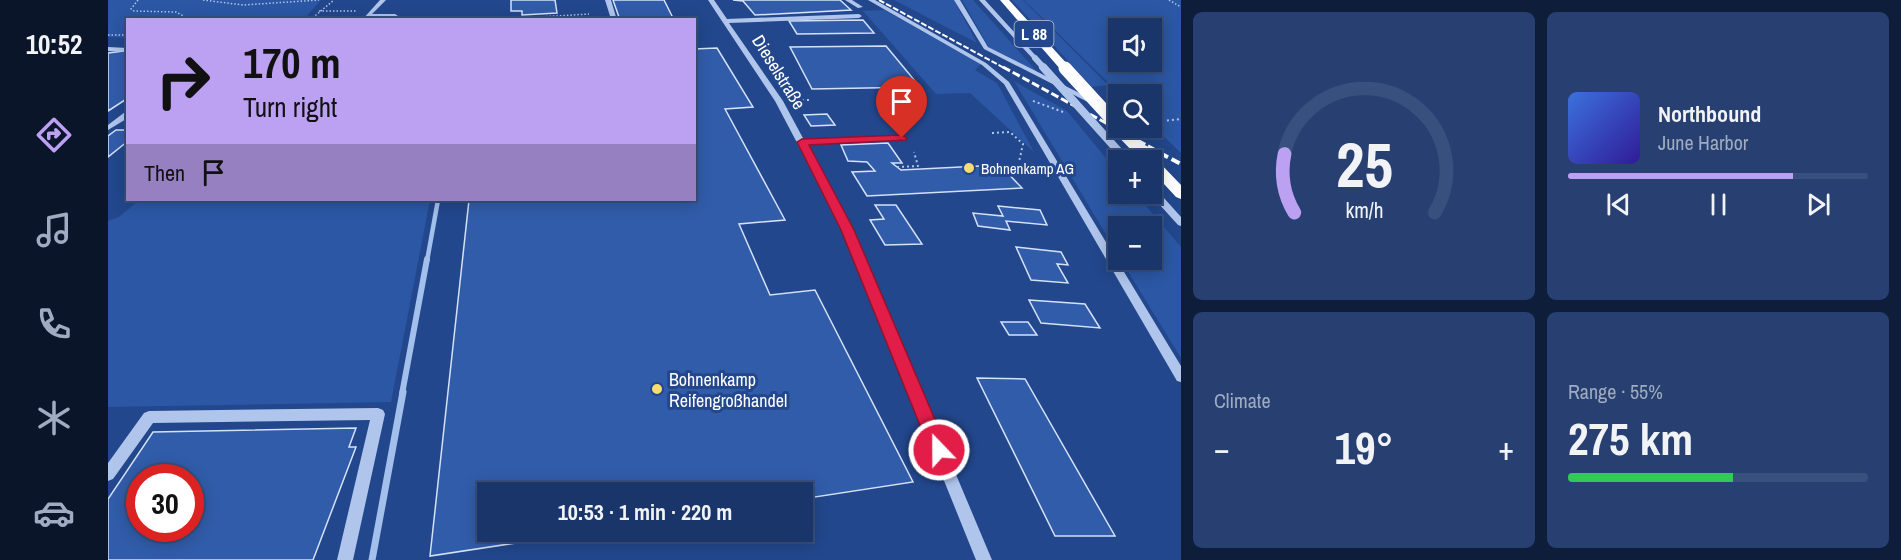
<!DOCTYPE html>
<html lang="en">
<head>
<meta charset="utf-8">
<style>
  body { margin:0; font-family:"Archivo Narrow",sans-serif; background:#274071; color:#f1f3f6; height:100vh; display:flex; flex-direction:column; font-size:22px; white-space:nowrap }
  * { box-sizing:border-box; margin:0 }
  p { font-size:20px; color:#9fabc0 }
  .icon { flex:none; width:33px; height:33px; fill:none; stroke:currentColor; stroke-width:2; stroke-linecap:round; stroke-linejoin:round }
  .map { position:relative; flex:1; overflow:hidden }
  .drawer { display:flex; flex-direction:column; gap:12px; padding:12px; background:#0e1d3a; width:720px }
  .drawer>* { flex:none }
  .banner { position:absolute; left:18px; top:18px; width:570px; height:183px; border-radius:0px; box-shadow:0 3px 15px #0003,0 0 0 2px #38507d; background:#bca0f2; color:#111; overflow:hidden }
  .fabs { position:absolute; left:1000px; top:18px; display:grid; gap:12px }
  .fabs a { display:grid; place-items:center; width:54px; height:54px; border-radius:0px; background:#1a3569; box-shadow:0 3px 15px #0003,0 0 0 2px #38507d; font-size:30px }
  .speed { position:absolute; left:18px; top:464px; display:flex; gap:12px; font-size:30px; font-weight:700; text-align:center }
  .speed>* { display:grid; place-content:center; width:78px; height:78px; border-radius:50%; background:#1a3569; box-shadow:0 3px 15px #0003,0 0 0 2px #38507d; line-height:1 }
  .speed .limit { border:9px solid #d22; background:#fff; color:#111 }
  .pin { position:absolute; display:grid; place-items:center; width:51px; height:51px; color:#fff; margin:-62px -26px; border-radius:50% 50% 50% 0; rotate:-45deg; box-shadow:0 0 6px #0007 }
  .pin .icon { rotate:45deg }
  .me { position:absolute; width:66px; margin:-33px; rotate:338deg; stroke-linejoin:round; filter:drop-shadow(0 0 4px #0008) }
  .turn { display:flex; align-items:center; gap:21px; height:126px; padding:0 18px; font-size:27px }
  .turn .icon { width:78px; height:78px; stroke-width:2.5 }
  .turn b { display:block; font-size:42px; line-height:51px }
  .then { display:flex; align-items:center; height:57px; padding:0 18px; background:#0003; gap:12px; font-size:22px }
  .big { font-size:45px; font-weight:800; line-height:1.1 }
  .drawer .widget { flex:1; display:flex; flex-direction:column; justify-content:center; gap:9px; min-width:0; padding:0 21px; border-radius:9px; background:#274071 }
  .drawer .dial { align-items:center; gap:0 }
  .dial svg { height:156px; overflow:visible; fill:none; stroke:#38507d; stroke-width:7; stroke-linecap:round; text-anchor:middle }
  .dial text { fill:#f1f3f6; stroke:none }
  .song { display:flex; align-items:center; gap:18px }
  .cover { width:72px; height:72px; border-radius:9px; background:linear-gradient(135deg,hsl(220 70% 55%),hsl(250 70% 35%)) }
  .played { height:6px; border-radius:3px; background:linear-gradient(90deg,#bca0f2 75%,#38507d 75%) }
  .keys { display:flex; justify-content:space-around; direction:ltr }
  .heat { display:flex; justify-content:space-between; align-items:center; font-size:33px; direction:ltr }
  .charge { height:9px; border-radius:4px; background:linear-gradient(90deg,#34c759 55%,#38507d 0) }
  .drawer .tiles { flex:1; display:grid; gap:12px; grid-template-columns:repeat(2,1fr) }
  .trip { position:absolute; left:369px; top:482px; width:336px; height:60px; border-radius:0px; background:#1a3569; box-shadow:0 3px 15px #0003,0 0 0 2px #38507d; font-weight:800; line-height:60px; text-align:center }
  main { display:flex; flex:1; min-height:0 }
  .menu { display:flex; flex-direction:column; width:108px; justify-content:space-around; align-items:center; background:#0a152a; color:#9fabc0 }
  .menu .icon { width:42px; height:42px }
  .menu .active { color:#bca0f2 }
  .menu b { font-size:27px; color:#f1f3f6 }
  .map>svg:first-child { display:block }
</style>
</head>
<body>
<main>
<nav class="menu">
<b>10:52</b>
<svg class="icon active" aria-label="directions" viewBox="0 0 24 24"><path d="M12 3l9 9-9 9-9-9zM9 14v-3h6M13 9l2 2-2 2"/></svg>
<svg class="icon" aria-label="music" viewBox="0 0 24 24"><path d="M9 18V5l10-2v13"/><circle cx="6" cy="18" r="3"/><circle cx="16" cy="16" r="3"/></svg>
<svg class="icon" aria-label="phone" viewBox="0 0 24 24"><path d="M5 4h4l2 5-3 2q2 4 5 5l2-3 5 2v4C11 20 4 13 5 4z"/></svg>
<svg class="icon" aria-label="climate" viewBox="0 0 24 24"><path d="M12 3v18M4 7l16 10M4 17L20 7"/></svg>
<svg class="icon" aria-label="car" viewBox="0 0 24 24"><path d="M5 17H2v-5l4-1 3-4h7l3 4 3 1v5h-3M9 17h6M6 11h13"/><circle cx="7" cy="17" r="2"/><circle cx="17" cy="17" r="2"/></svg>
</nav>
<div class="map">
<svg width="1073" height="560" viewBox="0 0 1073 560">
  <rect width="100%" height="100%" fill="#22478c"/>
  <path fill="#2b57a4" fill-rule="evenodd" d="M 0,0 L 213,0 L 196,19 L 20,20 L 19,38 L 0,37 Z
    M 786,0 L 846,0 L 869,43 Z
    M 854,0 L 865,0 L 932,75 L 882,49 Z
    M 904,0 L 915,0 L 1000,85 L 984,87 Z
    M 916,0 L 1073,0 L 1073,153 L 1044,125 L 1044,94 L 1012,94 ZM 1044,28 L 1044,62 L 1011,62 L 1011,28 Z
    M 777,10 L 873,64 L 867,70 L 889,83 L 926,152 L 862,93 L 828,94 L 755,11 Z
    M 906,81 L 959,111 L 1011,174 L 1011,194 L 1028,194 L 1073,247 L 1073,358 L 1013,260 L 1044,260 L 1044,226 L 1011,226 L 1011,256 Z
    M 31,200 L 322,200 L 283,402 L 0,407 L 0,221 L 11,217 Z"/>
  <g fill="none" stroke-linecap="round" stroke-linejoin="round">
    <path stroke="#a3bfec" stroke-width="4.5" d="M 319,261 L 330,200"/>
    <path stroke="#a3bfec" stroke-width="6" d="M 294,394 L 319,259"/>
    <path stroke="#a3bfec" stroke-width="7" d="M 264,560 L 295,392"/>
  </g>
  <path fill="#315ca9" stroke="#d4e1f8" stroke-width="1.5" fill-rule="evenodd" d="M 403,0 L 447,0 L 449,13 L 414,15 L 414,11 L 403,11 Z
    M 505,0 L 556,0 L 566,20 L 512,20 Z
    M 625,0 L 732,0 L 743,10 L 647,15 L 635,1 Z
    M 755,20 L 766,33 L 689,34 L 681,21 Z
    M 778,46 L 812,87 L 704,89 L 682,47 Z
    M 609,48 L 645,107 L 617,109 L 677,220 L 631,224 L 662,295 L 707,290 L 805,482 L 694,499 L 694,492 L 380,492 L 380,531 L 487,531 L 322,556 L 361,200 L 586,200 L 586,49 Z
    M 16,51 L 20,51 L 20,98 L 0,111 L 0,53 Z
    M 719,114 L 727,125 L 703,126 L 696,115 Z
    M 8,130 L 20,130 L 20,141 L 0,157 L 0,136 Z
    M 780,143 L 794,163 L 784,163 L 793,170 L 892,165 L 914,188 L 759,196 L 744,172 L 767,171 L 759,162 L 740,161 L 733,145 Z
    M 767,205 L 788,205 L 814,244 L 777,245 L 762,220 L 776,219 Z
    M 890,206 L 932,210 L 939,225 L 898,221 L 902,230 L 870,226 L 865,213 L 895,216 Z
    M 908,247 L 953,252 L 960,265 L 949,264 L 960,283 L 923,280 Z
    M 921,300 L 977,304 L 992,328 L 933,323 Z
    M 893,322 L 920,322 L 929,335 L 901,335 Z
    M 869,378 L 917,379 L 1007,536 L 947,536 Z
    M 248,428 L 241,447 L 248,447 L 205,560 L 0,560 L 0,499 L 45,432 ZM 32,477 L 82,477 L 82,528 L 32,528 Z"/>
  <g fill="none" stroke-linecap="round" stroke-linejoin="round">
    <path stroke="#afc5eb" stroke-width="1.5" stroke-dasharray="1.5 2" stroke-linecap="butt" d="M 30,0 L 23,9 L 26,11 L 68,12 L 83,20
      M 95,0 L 135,5 L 211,0
      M 1061,0 L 1073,7
      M 211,11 L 248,11
      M 202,20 L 226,0
      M 382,20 L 481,14
      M 0,35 L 20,35"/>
    <path stroke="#afc5eb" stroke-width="2" stroke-dasharray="2 3" stroke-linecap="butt" d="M 684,101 L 701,100
      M 925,101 L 958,113
      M 1044,122 L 1073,119
      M 884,133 L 902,132 L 915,144 L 911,162
      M 789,167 L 810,166 L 806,152"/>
    <path fill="#afc5eb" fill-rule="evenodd" d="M 272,0 L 278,0 L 264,14 L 287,14 L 290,16 L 287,20 L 282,20 L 283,18 L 260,18 L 259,20 L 254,20 Z
      M 497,0 L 503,0 L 508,17 L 501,20 L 489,20 L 502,16 Z
      M 600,0 L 606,0 L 619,19 L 751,14 L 754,16 L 751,18 L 621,23 L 675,101 L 696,140 L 794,136 L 798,138 L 794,140 L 698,144 L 745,230 L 884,560 L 868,560 L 735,230 L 667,101 Z
      M 737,0 L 744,0 L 755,7 L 750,8 Z
      M 760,0 L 767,0 L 878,63 L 901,82 L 1073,366 L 1073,382 L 1069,381 L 896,84 L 874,65 Z
      M 846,0 L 852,0 L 880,47 L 1011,113 L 1011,118 L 876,49 Z
      M 871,0 L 877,0 L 929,57 L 929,59 L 925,59 Z
      M 0,47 L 20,48 L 20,52 L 0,51 Z
      M 17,112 L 20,112 L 20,118 L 0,130 L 0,125 Z
      M 1044,187 L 1047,188 L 1073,217 L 1073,226 L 1070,225 L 1042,194 L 1044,194 Z
      M 270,408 L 275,410 L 277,414 L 245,560 L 229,560 L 262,420 L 45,423 L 5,479 L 0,481 L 0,463 L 36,413 L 41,411 Z"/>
    <path fill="#fff" fill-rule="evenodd" d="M 892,0 L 901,0 L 961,66 L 961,70 L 953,70 Z
      M 1044,159 L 1049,160 L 1073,185 L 1073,199 L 1068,197 L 1044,171 L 1044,160 L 1039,160 Z"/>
    <path stroke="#fff" stroke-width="2" stroke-dasharray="6 2" stroke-linecap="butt" d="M 771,0 L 898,69"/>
    <path stroke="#fff" stroke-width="3" stroke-dasharray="8 3" stroke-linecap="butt" d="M 895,67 L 1055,154"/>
    <path stroke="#fff" stroke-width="4" stroke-dasharray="9 4" stroke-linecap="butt" d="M 1052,153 L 1073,164"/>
    <path stroke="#afc5eb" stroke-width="6" d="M 927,58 L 937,69"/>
    <path stroke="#afc5eb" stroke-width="8" d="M 935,67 L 1013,154"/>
    <path stroke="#afc5eb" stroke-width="9" d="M 1011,153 L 1018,160"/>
    <path stroke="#fff" stroke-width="13" d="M 957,68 L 1011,127
      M 1011,128 L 1036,154"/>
    <path stroke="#fff" stroke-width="16" d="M 1035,153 L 1042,160"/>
  </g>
  <path fill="#e11d48" stroke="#92132f" stroke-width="1.5" d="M 794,135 L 799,138 L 798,140 L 701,145 L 746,230 L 840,450 L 837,456 L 831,458 L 824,456 L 822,450 L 733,230 L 689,142 L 694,139 Z"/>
  <g fill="#f7dc71" stroke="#22478c" stroke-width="2">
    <circle cx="861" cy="168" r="6"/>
    <circle cx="549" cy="389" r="6"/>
  </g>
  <g text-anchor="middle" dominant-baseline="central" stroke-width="6" stroke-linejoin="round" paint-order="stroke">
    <g font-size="15" fill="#fff" stroke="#22478c" text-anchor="start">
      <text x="873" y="168">Bohnenkamp AG</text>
    </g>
    <rect fill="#22478c" stroke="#bdc8dc" stroke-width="1.5" x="906.5" y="21" width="39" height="26" rx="4.5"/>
    <g font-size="16" font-weight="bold" fill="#fff">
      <text x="926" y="34">L 88</text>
    </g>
    <g font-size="18" fill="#fff" stroke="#22478c">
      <text transform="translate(671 72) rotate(58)">Dieselstraße</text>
    </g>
    <g font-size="18" fill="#fff" stroke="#22478c" text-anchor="start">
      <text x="561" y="379">Bohnenkamp<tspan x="561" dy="21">Reifengroßhandel</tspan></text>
    </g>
  </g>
</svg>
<div class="fabs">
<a><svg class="icon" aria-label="sound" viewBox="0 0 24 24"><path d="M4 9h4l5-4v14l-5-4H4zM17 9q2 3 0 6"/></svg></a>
<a><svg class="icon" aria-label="search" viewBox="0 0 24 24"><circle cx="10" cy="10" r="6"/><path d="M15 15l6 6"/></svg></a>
<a>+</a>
<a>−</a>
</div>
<div class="speed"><div class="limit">30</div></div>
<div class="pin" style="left:794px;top:138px;background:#d93025"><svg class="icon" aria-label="arrive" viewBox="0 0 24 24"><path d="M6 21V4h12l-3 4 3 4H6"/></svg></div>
<svg class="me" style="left:831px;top:450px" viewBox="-20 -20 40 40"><circle r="17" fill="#e11d48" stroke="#fff" stroke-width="3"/><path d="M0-11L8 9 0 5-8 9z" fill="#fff"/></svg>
<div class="trip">10:53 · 1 min · 220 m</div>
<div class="banner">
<div class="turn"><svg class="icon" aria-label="right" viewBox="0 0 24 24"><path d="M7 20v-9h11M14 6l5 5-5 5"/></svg><div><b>170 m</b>Turn right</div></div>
<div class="then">Then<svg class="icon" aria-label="arrive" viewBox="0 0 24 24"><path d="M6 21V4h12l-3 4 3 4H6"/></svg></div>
</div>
</div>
<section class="drawer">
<div class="tiles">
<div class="widget dial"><svg viewBox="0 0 100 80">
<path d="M14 69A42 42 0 1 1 86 69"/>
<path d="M14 69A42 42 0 0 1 9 39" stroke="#bca0f2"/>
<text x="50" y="56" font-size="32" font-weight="700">25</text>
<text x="50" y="72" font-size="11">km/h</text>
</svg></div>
<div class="widget">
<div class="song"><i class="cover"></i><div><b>Northbound</b><p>June Harbor</p></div></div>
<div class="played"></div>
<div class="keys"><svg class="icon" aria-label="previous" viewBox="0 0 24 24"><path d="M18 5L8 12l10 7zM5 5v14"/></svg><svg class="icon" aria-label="pause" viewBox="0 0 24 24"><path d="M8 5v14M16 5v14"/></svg><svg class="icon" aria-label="next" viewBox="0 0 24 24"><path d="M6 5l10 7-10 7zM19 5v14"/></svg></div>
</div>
<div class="widget"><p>Climate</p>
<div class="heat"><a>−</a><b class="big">19°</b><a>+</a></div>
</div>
<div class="widget"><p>Range · 55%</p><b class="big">275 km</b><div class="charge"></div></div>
</div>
</section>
</main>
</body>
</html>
